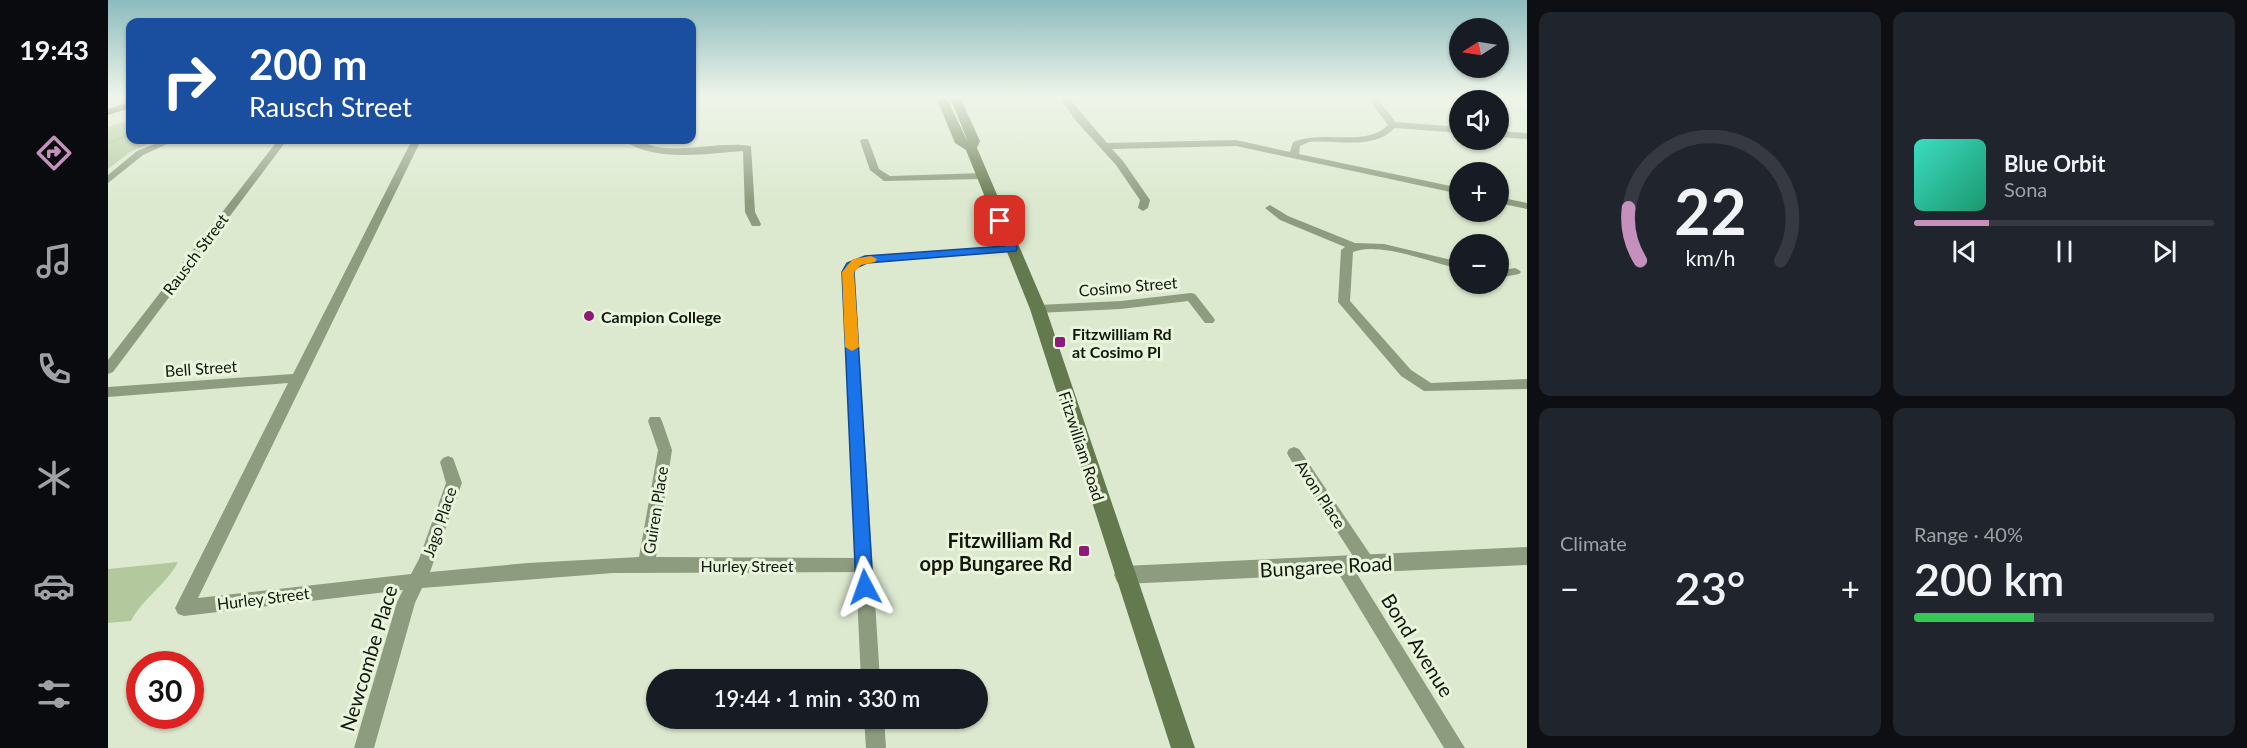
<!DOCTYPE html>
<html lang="en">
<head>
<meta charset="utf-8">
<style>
  body { margin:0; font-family:Lato,sans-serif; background:#20242c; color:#f1f3f6; height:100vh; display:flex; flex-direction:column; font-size:22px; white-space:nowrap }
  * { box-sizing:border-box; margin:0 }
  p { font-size:20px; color:#9ea1a6 }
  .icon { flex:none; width:33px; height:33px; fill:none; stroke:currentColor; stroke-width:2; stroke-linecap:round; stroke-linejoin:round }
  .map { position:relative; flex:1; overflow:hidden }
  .sheet { display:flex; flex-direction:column; gap:12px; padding:12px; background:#0d0f14; width:720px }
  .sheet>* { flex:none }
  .hud { position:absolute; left:18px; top:18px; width:570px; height:126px; border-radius:12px; box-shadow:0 2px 4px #0004; background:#1a4fa0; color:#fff; overflow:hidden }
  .needle { width:39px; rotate:258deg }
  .buttons { position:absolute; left:1341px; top:18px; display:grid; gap:12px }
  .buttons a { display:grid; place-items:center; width:60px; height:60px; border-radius:50%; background:#171b24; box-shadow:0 2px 4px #0004; font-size:30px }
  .speed { position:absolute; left:18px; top:651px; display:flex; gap:12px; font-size:30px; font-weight:700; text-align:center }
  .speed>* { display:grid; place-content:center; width:78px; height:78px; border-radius:50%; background:#171b24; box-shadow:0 2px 4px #0004; line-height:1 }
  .speed .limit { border:9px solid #d22; background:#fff; color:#111 }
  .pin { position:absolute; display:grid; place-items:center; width:51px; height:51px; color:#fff; margin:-26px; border-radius:12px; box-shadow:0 3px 9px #0006 }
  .me { position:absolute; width:66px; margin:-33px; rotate:356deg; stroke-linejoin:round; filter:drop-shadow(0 0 4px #0008) }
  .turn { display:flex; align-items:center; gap:21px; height:126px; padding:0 24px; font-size:27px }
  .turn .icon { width:78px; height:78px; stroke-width:2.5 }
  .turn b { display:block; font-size:42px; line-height:51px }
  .big { font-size:45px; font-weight:600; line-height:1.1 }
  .sheet .card { flex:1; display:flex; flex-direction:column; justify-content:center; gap:9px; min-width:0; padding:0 21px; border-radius:12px; background:#20242c }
  .sheet .dial { align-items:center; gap:0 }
  .dial svg { height:156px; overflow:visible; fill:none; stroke:#363941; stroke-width:7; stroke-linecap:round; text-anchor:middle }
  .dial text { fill:#f1f3f6; stroke:none }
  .song { display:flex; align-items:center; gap:18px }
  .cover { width:72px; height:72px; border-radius:9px; background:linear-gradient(135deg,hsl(170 70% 55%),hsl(160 70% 35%)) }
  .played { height:6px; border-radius:3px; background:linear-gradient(90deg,#c590bc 25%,#363941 25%) }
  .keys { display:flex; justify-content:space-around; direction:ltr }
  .heat { display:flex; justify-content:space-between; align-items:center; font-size:33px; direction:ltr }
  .charge { height:9px; border-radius:4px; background:linear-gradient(90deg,#34c759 40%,#363941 0) }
  .sheet .tiles { flex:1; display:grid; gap:12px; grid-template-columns:repeat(2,1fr) }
  .trip { position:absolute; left:538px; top:669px; width:342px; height:60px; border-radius:30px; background:#171b24; box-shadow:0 2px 4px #0004; font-weight:600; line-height:60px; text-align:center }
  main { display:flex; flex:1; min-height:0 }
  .dock { display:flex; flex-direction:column; width:108px; justify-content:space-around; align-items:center; background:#090b0e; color:#9ea1a6 }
  .dock .icon { width:42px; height:42px }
  .dock .active { color:#c590bc }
  .dock b { font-size:27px; color:#f1f3f6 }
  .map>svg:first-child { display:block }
</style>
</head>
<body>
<main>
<nav class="dock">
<b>19:43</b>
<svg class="icon active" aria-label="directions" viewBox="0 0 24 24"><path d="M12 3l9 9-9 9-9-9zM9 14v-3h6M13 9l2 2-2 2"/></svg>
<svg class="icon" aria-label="music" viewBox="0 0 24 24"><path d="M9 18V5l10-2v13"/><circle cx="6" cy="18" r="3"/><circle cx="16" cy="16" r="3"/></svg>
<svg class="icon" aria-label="phone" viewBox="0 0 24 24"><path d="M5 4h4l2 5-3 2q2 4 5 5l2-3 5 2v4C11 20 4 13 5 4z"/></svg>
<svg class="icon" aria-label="climate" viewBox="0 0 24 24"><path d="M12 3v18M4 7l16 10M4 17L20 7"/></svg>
<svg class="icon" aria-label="car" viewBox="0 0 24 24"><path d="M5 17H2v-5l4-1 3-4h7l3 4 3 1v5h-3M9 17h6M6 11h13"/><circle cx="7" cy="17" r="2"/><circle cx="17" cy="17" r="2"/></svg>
<svg class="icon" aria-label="filters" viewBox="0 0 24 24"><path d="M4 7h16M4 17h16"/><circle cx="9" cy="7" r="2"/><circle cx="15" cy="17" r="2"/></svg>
</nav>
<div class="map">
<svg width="1419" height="748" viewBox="0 0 1419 748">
  <rect width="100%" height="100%" fill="#dce9cf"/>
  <path fill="#b3c99d" d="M 22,120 L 22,140 L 49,140 L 22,152 L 0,169 L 0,127 Z
    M 70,562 C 58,585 35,598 23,621 L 0,623 L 0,569 Z"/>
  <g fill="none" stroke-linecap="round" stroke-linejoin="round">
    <path stroke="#a4c57f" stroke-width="3" d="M 0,143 L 22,134"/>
    <path fill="#8d9c7f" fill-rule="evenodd" d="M 951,97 L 960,97 L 999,143 L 1128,140 L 1182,152 L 1185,142 C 1217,129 1257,148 1280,125 L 1259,97 L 1268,97 L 1288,122 L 1352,127 L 1352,133 L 1287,128 C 1264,151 1230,139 1201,142 L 1192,146 L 1191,154 L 1352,188 L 1352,194 L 1128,146 L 1004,149 L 1015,161 L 1042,200 L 1040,208 L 1035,211 L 1030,208 L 1032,200 L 1008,165 L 969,122 Z
      M 1390,131 L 1419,133 L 1419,139 L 1390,137 Z
      M 754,139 L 760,139 L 771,169 L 782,176 L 874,173 L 879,176 L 874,179 L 776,181 L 762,170 L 752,141 Z
      M 56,140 L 68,140 L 35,155 L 0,183 L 0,175 L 29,151 Z
      M 170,140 L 179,140 L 5,372 L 0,374 L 0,360 Z
      M 304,140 L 313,140 L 90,598 L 303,574 L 311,559 L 338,483 L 332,462 L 335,458 L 340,456 L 345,458 L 354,483 L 322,572 L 420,563 L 531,557 L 550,450 L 540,421 L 542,417 L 552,417 L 554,421 L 564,450 L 548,557 L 748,558 L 734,272 L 739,264 L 757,257 L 908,246 L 910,248 L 904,251 L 759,263 L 748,268 L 746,272 L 772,680 L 753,680 L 748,572 L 505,573 L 314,588 L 307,603 L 266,748 L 246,748 L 289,602 L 295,590 L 76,616 L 70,614 L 67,608 L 70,602 L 180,383 L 0,397 L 0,387 L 185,374 Z
      M 516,140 C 528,139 537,144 548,147 C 580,152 613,141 643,146 L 647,212 L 653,224 L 652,226 L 644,226 L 637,212 L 635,151 C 602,153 544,163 516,140 Z
      M 1390,197 L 1419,203 L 1419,209 L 1390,203 Z
      M 1162,205 L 1180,216 L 1247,243 L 1276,244 L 1352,262 L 1352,269 C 1324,263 1271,241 1245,252 L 1242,301 L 1303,370 L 1323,383 L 1419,379 L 1419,389 L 1316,391 L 1293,376 L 1230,302 L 1233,250 L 1237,247 L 1172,220 L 1157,208 Z
      M 1407,268 L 1411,270 L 1413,272 L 1411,274 L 1390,278 L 1390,271 Z
      M 1083,293 L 1087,294 L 1105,317 L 1107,320 L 1105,323 L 1097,323 L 1080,301 L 1013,309 L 930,313 L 924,309 L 930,305 L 1013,301 Z
      M 1186,447 L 1191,449 L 1266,560 L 1268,565 L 1266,570 L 1260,572 L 1254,570 L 1181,457 L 1179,453 L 1181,449 Z
      M 1235,559 L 1241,561 L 1357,748 L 1336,748 L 1229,571 L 1227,566 L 1229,561 Z
      M 756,718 L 776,718 L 778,748 L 758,748 Z"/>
    <path fill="#8d9c7f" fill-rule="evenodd" d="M 1419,547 L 1419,565 L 1016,584 L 1009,582 L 1006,575 L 1009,568 L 1016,566 Z"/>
    <path fill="#65794e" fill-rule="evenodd" d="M 828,97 L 838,97 L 860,142 L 842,97 L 852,97 L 872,141 L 869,148 L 938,309 L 1087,748 L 1063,748 L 922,309 L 858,150 L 847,143 Z"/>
    <path fill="#3c5615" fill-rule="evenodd" d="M 22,102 L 22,108 L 0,115 L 0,109 Z"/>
  </g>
  <linearGradient id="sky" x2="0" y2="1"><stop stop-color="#8dbbbe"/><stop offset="0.48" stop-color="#eff5e9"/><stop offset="1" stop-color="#eff5e9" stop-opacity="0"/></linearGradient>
  <rect width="1419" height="202" fill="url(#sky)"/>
  <path fill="#1a73e8" stroke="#114b97" stroke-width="1.5" d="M 889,218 L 898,221 L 909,248 L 908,251 L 759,263 L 748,268 L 746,272 L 765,587 L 763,593 L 757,595 L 750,593 L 748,587 L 734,272 L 739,263 L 757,256 L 897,246 L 887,221 Z"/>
  <path fill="#f59e0b" d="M 763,256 L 769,259 L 767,262 L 753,265 L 746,272 L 751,347 L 744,351 L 737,347 L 734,272 L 745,259 Z"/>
  <g fill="#901876" stroke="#e9f6dc" stroke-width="2">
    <circle cx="481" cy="316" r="6"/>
    <rect x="946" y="336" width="12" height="12" rx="3"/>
    <rect x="970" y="545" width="12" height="12" rx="3"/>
  </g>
  <g text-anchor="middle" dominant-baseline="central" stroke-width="6" stroke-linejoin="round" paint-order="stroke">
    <g font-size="16" fill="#13170e" stroke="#e9f6dc">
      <text transform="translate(87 254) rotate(-53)">Rausch Street</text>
      <text transform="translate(1020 286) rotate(-5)">Cosimo Street</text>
      <text transform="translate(93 368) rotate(-4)">Bell Street</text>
      <text transform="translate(974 446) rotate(72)">Fitzwilliam Road</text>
      <text transform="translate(1213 494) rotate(57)">Avon Place</text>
      <text transform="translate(547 510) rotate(-81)">Guiren Place</text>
      <text transform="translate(331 522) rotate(-71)">Jago Place</text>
      <text x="639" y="565">Hurley Street</text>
      <text transform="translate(155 598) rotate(-7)">Hurley Street</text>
    </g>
    <g font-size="16" font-weight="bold" fill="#13170e" stroke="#e9f6dc" text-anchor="start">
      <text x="493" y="316">Campion College</text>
      <text x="964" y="333">Fitzwilliam Rd<tspan x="964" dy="18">at Cosimo Pl</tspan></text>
    </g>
    <g font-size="20" font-weight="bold" fill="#13170e" stroke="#e9f6dc" text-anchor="end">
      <text x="964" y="540">Fitzwilliam Rd<tspan x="964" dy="23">opp Bungaree Rd</tspan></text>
    </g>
    <g font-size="20" fill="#13170e" stroke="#e9f6dc">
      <text transform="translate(1218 566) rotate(-3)">Bungaree Road</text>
      <text transform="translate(1310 645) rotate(58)">Bond Avenue</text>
      <text transform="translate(260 658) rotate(-73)">Newcombe Place</text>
    </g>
  </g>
</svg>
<div class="buttons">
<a><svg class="needle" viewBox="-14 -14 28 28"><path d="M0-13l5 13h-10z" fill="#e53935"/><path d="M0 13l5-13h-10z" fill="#9ea1a6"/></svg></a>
<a><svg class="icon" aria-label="sound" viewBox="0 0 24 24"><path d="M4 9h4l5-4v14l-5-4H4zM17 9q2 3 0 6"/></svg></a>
<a>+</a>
<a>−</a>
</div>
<div class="speed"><div class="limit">30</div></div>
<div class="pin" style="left:892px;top:221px;background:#d93025"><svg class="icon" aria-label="arrive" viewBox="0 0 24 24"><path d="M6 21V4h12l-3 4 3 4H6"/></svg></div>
<svg class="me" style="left:757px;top:587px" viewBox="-20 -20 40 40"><path d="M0-17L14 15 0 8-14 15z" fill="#1a73e8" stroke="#fff" stroke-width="4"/></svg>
<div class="trip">19:44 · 1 min · 330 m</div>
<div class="hud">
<div class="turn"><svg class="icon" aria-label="right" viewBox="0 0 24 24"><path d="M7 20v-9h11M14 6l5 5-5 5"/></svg><div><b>200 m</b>Rausch Street</div></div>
</div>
</div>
<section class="sheet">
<div class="tiles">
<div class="card dial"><svg viewBox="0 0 100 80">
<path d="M14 69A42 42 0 1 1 86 69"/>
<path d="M14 69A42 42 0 0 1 8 42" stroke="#c590bc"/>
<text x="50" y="56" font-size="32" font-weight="700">22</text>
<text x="50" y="72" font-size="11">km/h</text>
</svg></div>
<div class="card">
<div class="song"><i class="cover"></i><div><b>Blue Orbit</b><p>Sona</p></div></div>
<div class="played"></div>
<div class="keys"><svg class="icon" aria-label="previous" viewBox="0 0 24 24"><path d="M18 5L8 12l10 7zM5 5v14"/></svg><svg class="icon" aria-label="pause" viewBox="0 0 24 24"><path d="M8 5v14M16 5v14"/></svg><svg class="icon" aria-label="next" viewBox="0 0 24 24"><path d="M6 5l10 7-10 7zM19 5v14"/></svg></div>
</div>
<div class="card"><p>Climate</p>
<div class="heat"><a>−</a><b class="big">23°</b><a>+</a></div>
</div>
<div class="card"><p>Range · 40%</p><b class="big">200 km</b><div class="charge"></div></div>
</div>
</section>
</main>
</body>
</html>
